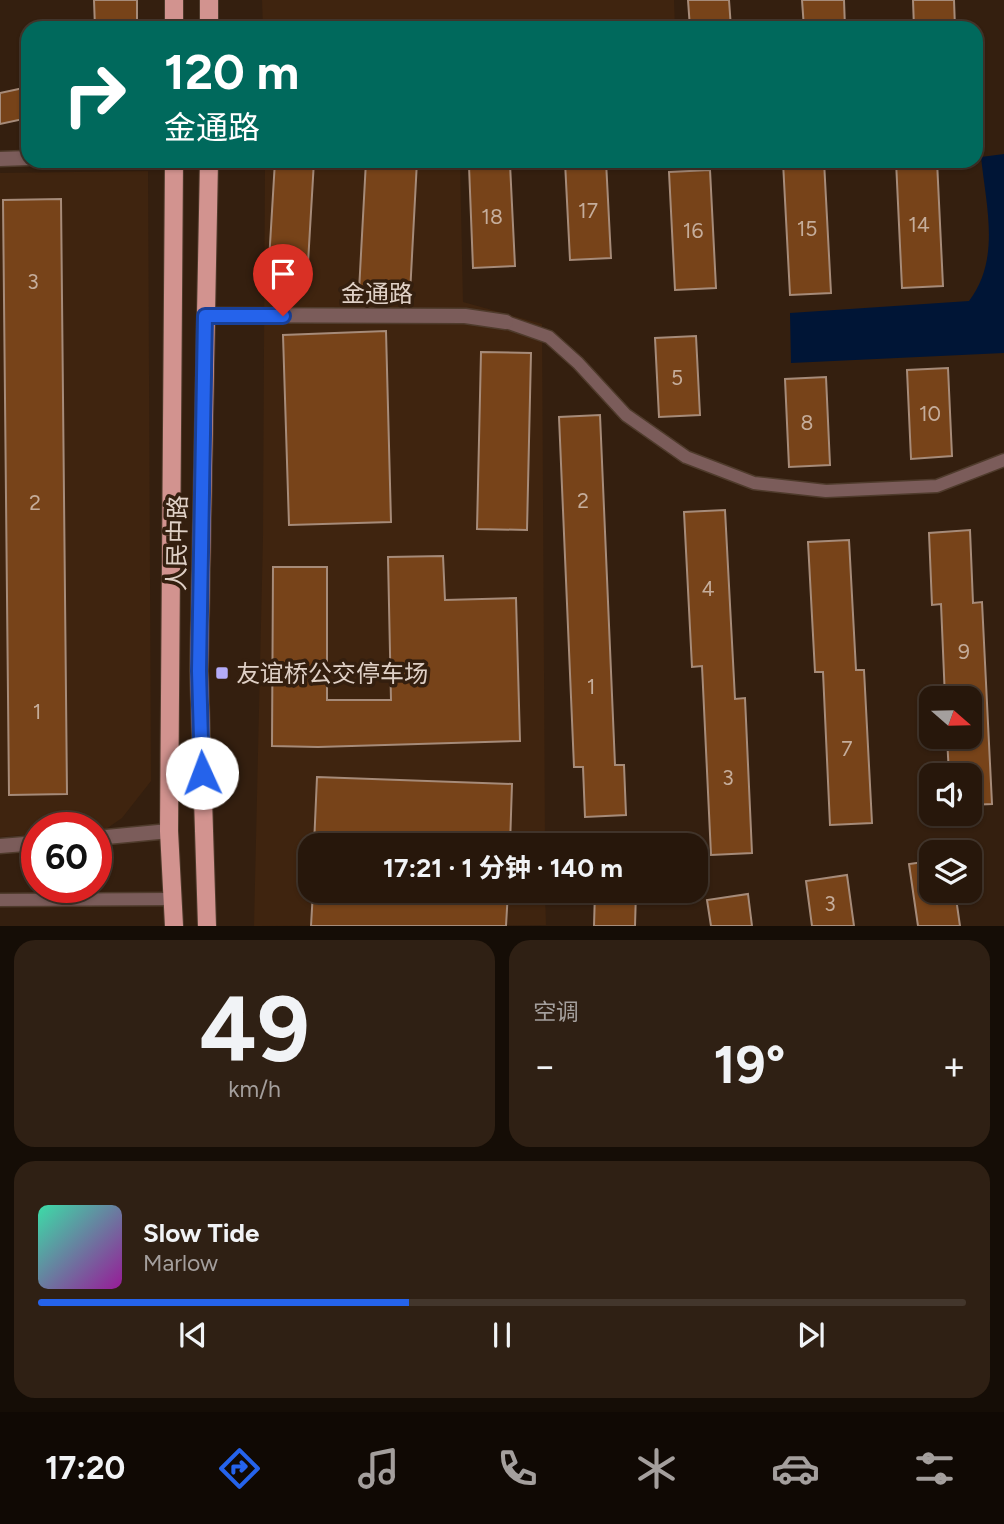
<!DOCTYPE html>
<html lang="zh">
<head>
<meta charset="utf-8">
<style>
  body { margin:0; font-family:Figtree,"Noto Sans SC",sans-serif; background:#2f2014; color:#f1f3f6; height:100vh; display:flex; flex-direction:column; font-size:26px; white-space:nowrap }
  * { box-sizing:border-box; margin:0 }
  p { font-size:23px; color:#a49f9d }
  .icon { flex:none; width:38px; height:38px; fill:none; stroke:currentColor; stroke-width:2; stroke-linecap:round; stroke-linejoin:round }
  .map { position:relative; height:926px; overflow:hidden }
  .side { display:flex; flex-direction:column; gap:14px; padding:14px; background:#150d06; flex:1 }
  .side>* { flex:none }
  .hud { position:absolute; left:21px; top:21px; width:962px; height:147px; border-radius:21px; box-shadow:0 2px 5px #0004,0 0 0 2px #43362c; background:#00695c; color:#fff; overflow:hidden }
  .needle { width:46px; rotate:110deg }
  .controls { position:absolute; left:919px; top:686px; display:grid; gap:14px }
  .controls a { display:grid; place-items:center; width:63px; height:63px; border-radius:14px; background:#27170b; box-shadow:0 2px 5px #0004,0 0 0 2px #43362c; font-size:35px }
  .speed { position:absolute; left:21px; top:812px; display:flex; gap:14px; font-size:35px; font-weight:700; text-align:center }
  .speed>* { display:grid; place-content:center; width:91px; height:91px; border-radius:50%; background:#27170b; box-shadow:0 2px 5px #0004,0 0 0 2px #43362c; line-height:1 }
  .speed .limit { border:10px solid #d22; background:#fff; color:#111 }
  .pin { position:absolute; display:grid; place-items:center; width:60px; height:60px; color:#fff; margin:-72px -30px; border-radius:50% 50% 50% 0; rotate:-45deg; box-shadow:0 0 7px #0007 }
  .pin .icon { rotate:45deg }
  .me { position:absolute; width:77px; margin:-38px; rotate:358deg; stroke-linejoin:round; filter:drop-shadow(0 0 5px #0008) }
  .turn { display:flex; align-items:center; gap:24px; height:147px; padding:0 28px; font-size:32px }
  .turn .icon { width:91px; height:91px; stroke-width:2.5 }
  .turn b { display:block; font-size:49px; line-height:60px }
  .big { font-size:52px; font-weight:700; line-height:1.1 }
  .side .tile { flex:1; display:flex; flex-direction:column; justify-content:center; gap:10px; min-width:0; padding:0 24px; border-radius:21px; background:#2f2014 }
  .side .dial { align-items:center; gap:0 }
  .dial b { font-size:91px; line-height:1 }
  .song { display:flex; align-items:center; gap:21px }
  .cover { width:84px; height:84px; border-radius:10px; background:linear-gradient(135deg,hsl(160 70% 55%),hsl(300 70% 35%)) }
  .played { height:7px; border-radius:4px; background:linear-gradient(90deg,#2563eb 40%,#43362c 40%) }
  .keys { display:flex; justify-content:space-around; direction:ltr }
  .heat { display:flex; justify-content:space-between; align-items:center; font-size:38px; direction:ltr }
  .side .tiles { flex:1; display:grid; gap:14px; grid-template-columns:1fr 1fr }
  .tile:last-child { grid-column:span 2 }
  .trip { position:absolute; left:298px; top:833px; width:410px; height:70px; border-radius:21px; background:#27170b; box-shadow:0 2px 5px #0004,0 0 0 2px #43362c; font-weight:700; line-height:70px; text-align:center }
  .dock { display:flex; height:112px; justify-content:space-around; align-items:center; background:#100904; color:#a49f9d }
  .dock .icon { width:49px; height:49px }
  .dock .on { color:#2563eb }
  .dock b { font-size:32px; color:#f1f3f6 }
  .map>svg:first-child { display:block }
</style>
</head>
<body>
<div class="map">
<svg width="1004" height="926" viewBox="0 0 1004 926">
  <rect width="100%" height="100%" fill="#341f0f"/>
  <path fill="#3f240f" d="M 262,0 L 674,0 L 675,28 L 263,28 Z
    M 265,161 L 460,161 L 463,302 L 542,324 L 545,845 L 310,845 L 310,891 L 545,891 L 546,925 L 254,926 L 263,537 Z
    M 148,171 L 151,781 L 122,818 L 106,829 L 37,828 L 37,834 L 0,837 L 0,173 Z"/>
  <path fill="#001536" d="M 1004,154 L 1004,353 L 791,363 L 790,313 L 969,301 C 1001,259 986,206 981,157 Z"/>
  <path fill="#774319" stroke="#a68b79" stroke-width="2" d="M 94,0 L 137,0 L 137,28 L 95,28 Z
    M 688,0 L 729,0 L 731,28 L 690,28 Z
    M 802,0 L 844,0 L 845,28 L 804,28 Z
    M 913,0 L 954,0 L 955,28 L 914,28 Z
    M 28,87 L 28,118 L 0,124 L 0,93 Z
    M 275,161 L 314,161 L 307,280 L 268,278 Z
    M 366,161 L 417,161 L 410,294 L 359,291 Z
    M 606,161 L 611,258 L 570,260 L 565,162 Z
    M 824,161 L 831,293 L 790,295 L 783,162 Z
    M 896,161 L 937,161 L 943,286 L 902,288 Z
    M 510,164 L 515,266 L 473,268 L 469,166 Z
    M 710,170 L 716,288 L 675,290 L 669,172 Z
    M 61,199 L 67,794 L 9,795 L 3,200 Z
    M 386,331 L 391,522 L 289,525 L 283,335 Z
    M 696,336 L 700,415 L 659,417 L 655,338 Z
    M 481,352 L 531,353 L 527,530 L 477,529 Z
    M 948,368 L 952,456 L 911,459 L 907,370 Z
    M 826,377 L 830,465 L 789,467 L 785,379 Z
    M 600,415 L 615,765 L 624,765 L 626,815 L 585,817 L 583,767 L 574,767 L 559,417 Z
    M 725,510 L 735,699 L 745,698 L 752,853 L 711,855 L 702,666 L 692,667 L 684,512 Z
    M 970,530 L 973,603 L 982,602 L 992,804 L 970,805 L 970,775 L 949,775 L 947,737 L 970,737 L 970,698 L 945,698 L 941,604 L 932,605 L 929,533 Z
    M 849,540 L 856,670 L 864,670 L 872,823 L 830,825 L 823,672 L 815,672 L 808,542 Z
    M 443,556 L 445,600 L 516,598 L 520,741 L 318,747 L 272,746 L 273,567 L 327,567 L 327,700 L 391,700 L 388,557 Z
    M 317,777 L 512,784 L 510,845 L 314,845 Z
    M 931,861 L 931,891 L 955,891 L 960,926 L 918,926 L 909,864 Z
    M 847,875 L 854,926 L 812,926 L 806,881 Z
    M 313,891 L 508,891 L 506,926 L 311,926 Z
    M 595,891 L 636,891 L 635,926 L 594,926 Z
    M 748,894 L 752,926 L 711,926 L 707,900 Z"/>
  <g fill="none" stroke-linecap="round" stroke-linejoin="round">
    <defs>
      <path id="lane" d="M 506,322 L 549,337 L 578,363 L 626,415 L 686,457 L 754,483 L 826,491 L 937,486 L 1004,460
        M 0,900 L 172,899"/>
      <path id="street" d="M 0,159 L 28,158
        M 205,315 L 465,316 L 506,322
        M 96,838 L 169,831
        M 0,846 L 37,843"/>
      <path id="primary" d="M 174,0 L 174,28
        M 209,0 L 209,28
        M 174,926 L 169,831 L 174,161
        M 207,926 L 199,671 L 209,161"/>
    </defs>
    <use href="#lane" stroke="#4f3b2c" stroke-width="15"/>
    <use href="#street" stroke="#4f3b2c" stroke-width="17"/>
    <use href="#primary" stroke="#4f3b2c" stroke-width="20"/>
    <use href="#lane" stroke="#7b5c5a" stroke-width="12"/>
    <use href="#street" stroke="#7b5c5a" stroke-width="14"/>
    <use href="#primary" stroke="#d2938f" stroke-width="18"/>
  </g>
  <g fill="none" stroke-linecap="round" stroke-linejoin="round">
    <defs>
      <path id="route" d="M 202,773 L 199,671 L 205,316 L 283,316"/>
    </defs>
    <use href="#route" stroke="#184099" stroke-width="18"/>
    <use href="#route" stroke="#2563eb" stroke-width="12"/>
  </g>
  <rect fill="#b4acf9" stroke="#341f0f" stroke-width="2.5" x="215" y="666" width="14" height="14" rx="3.5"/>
  <g text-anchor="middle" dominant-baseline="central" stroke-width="7" stroke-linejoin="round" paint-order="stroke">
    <g font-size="21" fill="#c5ad9b">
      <text x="588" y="210">17</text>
      <text x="492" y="216">18</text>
      <text x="919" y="224">14</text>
      <text x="807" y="228">15</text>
      <text x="693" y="230">16</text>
      <text x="33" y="281">3</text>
      <text x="677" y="377">5</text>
      <text x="930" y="413">10</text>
      <text x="807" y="422">8</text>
      <text x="583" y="500">2</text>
      <text x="35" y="502">2</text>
      <text x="708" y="588">4</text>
      <text x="964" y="651">9</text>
      <text x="591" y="686">1</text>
      <text x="37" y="711">1</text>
      <text x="847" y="748">7</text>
      <text x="728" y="777">3</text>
      <text x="830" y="903">3</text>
    </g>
    <g font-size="24" fill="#dfd0c6" stroke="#341f0f">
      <text x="377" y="293">金通路</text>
      <text transform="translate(177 543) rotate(-89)">人民中路</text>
    </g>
    <g font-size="24" fill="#dfd0c6" stroke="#341f0f" text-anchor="start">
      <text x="236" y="673">友谊桥公交停车场</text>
    </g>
  </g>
</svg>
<div class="controls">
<a><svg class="needle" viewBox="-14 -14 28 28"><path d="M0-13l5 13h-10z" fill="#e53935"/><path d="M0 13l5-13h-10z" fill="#a49f9d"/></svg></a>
<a><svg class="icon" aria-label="sound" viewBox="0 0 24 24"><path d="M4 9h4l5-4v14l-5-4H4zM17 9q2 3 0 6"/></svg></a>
<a><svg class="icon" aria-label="layers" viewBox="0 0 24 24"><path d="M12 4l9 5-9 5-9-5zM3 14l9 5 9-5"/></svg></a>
</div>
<div class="speed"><div class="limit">60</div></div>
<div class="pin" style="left:283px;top:316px;background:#d93025"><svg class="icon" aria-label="arrive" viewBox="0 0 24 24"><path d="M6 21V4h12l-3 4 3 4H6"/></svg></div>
<svg class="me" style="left:202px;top:773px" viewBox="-20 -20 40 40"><circle r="19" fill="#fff"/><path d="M0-13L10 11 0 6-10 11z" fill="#2563eb"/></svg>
<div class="trip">17:21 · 1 分钟 · 140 m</div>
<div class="hud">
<div class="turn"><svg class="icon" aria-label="right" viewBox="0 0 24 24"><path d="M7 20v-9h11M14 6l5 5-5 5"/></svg><div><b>120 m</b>金通路</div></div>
</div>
</div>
<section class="side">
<div class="tiles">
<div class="tile dial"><b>49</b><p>km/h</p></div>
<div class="tile"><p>空调</p>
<div class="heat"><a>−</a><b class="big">19°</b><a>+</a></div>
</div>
<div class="tile">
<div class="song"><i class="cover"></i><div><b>Slow Tide</b><p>Marlow</p></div></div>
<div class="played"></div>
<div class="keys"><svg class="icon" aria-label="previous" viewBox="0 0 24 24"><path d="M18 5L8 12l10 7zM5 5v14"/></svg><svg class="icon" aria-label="pause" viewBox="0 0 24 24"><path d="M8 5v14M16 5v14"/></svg><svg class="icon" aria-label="next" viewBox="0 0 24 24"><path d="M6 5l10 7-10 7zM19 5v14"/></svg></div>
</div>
</div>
</section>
<nav class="dock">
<b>17:20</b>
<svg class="icon on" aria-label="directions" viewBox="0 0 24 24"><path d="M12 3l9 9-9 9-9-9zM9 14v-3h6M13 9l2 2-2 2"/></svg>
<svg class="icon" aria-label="music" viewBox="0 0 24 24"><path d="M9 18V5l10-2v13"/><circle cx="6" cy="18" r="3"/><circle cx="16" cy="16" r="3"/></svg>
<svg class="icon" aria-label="phone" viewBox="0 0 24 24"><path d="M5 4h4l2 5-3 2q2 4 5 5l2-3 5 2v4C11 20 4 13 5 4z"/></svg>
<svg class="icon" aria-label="climate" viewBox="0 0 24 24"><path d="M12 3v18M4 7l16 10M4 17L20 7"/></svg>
<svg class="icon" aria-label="car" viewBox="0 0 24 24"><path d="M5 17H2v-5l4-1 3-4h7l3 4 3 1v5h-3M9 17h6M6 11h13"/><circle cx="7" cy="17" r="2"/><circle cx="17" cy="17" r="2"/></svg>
<svg class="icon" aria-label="filters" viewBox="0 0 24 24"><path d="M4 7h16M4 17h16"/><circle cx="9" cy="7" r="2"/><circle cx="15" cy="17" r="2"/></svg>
</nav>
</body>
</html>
